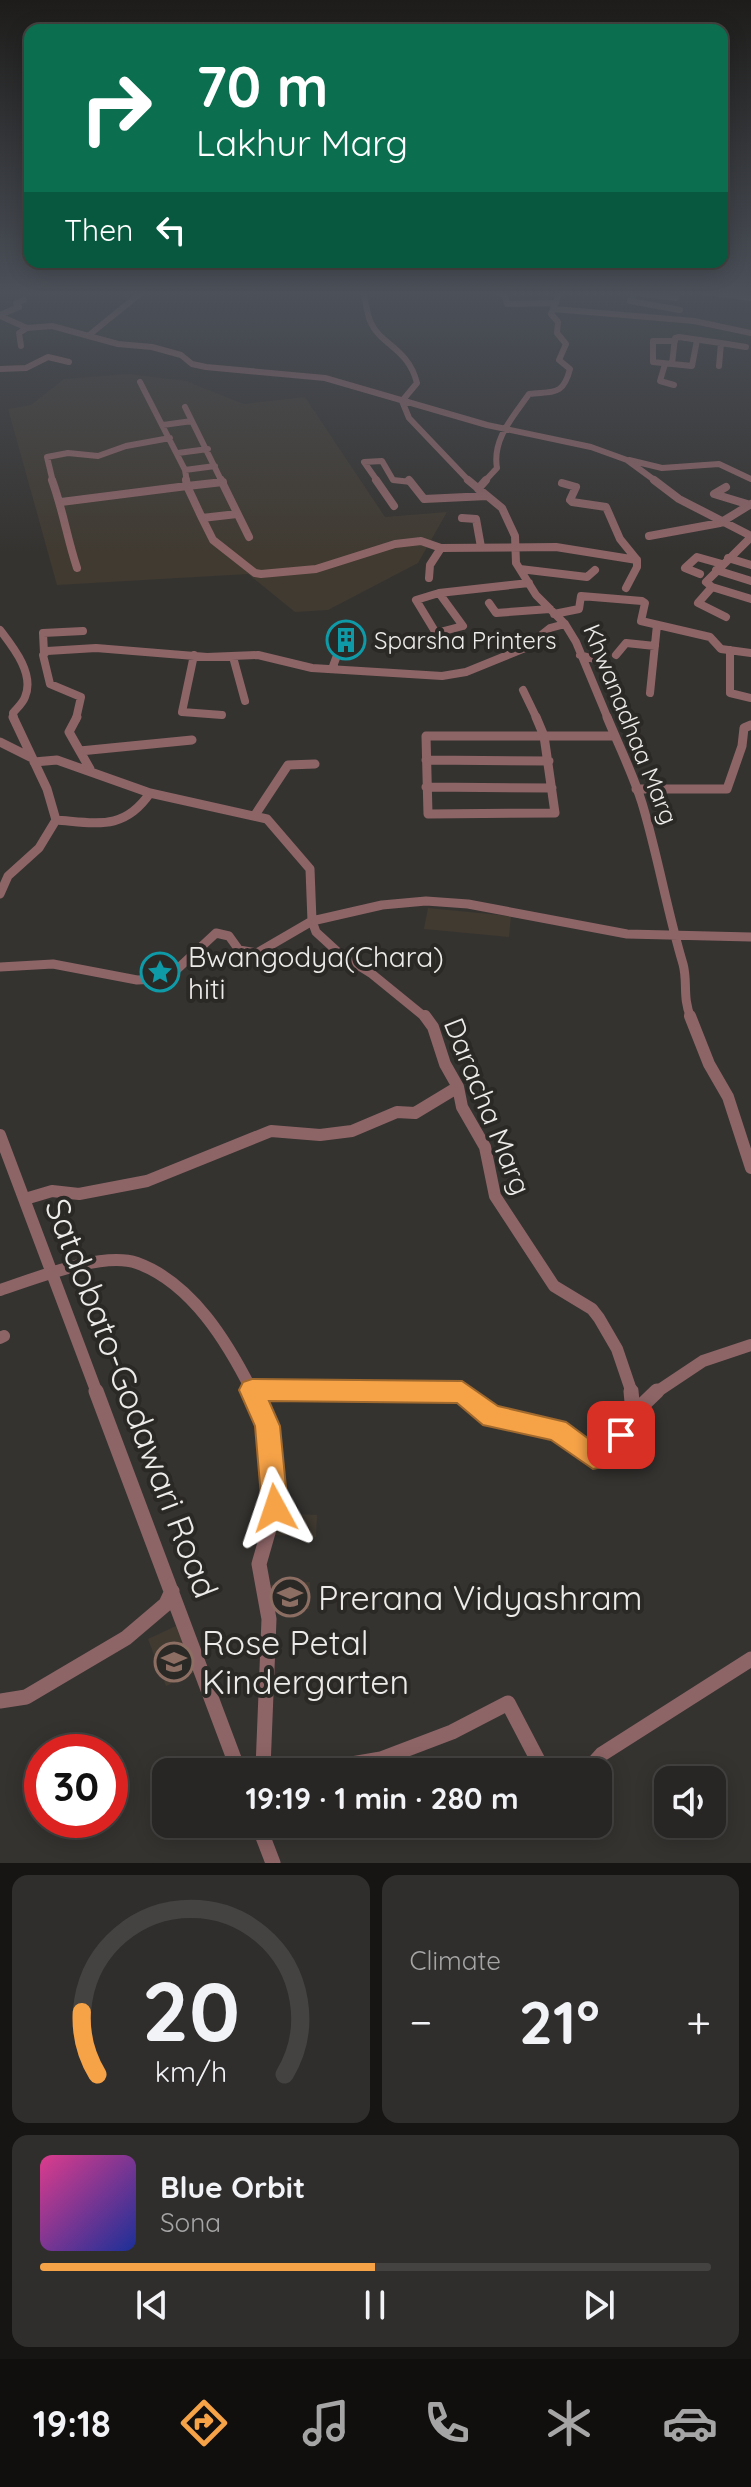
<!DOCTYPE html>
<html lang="en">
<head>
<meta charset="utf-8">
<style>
  body { margin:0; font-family:Quicksand,sans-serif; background:#302e2c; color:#f1f3f6; height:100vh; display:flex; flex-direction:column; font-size:30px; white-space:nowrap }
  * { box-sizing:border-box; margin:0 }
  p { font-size:26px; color:#a5a5a6 }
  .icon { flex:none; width:44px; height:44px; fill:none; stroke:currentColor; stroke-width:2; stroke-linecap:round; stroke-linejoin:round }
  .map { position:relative; height:1863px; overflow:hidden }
  .drawer { display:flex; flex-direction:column; gap:12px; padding:12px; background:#161514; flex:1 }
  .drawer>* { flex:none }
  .top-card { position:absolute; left:24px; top:24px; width:704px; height:244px; border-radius:16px; box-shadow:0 4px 20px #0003,0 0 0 2px #444341; background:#0b6e4f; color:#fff; overflow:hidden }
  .fabs { position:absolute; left:654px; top:1766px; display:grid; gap:16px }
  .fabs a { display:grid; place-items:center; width:72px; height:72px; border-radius:16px; background:#282624; box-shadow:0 4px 20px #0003,0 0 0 2px #444341; font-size:40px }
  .speed { position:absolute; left:24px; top:1734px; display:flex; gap:16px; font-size:40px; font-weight:700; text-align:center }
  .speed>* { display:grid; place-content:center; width:104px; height:104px; border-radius:50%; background:#282624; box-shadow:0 4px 20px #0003,0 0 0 2px #444341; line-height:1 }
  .speed .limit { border:12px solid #d22; background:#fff; color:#111 }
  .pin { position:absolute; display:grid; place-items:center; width:68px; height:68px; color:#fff; margin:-34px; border-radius:16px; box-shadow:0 4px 12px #0006 }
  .me { position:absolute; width:88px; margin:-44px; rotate:355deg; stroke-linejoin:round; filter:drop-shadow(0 0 6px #0008) }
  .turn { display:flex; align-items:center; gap:28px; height:168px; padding:0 40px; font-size:36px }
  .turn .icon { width:104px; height:104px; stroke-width:2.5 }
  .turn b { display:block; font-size:56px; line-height:68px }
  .then { display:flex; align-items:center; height:76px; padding:0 40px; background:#0003; gap:16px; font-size:30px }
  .big { font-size:60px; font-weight:700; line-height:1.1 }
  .drawer .tile { flex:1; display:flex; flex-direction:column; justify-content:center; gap:12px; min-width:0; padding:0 28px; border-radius:16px; background:#302e2c }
  .drawer .dial { align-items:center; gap:0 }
  .dial svg { height:208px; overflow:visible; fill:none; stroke:#444341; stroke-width:7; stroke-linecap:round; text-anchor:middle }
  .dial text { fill:#f1f3f6; stroke:none }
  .song { display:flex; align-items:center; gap:24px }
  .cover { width:96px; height:96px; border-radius:12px; background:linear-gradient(135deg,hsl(330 70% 55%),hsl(230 70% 35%)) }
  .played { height:8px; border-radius:4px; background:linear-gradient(90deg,#f6a247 50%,#444341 50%) }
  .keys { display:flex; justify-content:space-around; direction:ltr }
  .heat { display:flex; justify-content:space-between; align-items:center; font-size:44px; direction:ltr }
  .drawer .tiles { flex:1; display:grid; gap:12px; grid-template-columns:1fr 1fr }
  .tile:last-child { grid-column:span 2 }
  .trip { position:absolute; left:152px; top:1758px; width:460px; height:80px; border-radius:16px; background:#282624; box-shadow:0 4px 20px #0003,0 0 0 2px #444341; font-weight:700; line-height:80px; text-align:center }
  .dock { display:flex; height:128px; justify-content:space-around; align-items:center; background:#100f0e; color:#a5a5a6 }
  .dock .icon { width:56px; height:56px }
  .dock .on { color:#f6a247 }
  .dock b { font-size:36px; color:#f1f3f6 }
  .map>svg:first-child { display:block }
</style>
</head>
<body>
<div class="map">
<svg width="751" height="1863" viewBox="0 0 751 1863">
  <rect width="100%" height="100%" fill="#353330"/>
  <path fill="#403a31" d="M 129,374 L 186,381 L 244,404 L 305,397 L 385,517 L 447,512 L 418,563 L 328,610 L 295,612 L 248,574 L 57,585 L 8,409 L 31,405 L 64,379 Z
    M 428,908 L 511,916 L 509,937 L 424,929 Z
    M 276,1513 L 317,1515 L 316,1537 L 273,1535 Z
    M 310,1582 L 309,1609 L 272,1611 L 268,1585 Z
    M 176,1626 L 195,1672 L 166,1686 L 148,1639 Z"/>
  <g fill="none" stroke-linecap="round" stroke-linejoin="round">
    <path stroke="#8e6567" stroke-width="6" d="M 363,292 C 366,302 367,315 371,323 C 381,345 408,348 417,383 L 402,401
      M 498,292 L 505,296 L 507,304 L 556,303
      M 704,292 L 751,298
      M 676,298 L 635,293 L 630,301 L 680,310
      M 553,309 L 694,321 L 751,333
      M 0,315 L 19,307 L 16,303 L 24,300
      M 0,316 L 27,328 L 52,326 L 118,344 L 152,347 L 181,355 L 192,364 L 206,367 L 325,378 L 487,425 L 591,447 L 627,460 L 657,482
      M 88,336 L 142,292
      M 675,341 L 653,341 L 653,362 L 692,366 L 697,340
      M 721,343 L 746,347
      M 21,346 L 19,333 L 27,328
      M 665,364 L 660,381 L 674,385
      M 672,364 L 675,338 L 679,337 L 721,343 L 719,366
      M 0,369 L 26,368 L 48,357 L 69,362
      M 140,382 L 185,470 L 187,482
      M 402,401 L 409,418 L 470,482
      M 185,407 L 222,482
      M 163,425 L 192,421
      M 178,453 L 208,449
      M 629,460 L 662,468 L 719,464 L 751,479
      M 185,470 L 215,466
      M 53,482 L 47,457 L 68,453 L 98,456 L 126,446 L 170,438
      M 378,482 L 364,462 L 382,461 L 393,480 L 411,482
      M 484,482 L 497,468 C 492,439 513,417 529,394 C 554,391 563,396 570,369 L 559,360 L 566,344 L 557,333 L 558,322 L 551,314 L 560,292"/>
    <path stroke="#8e6567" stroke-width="8" d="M 52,480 C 63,510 67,538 77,568
      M 221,480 L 249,537
      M 376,480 L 394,506
      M 409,480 L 424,499 L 487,496
      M 468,480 L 502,508 L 515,536 L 516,563 L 536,595 L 565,624 L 576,642 L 608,719
      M 654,480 L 679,499 L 751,536
      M 726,487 L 714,494 L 750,505
      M 478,489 L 486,480
      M 61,502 L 187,486 L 186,480
      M 237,514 L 202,518 L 213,540 L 255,573 L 261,574 L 316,569 L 395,544 L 421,541 L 441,548 L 556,547 L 637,560 L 620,539 L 606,507 L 572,502 L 570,500 L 576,487 L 562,483
      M 202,518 L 187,486 L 223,482
      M 462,518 L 476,519 L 481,547
      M 649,536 L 720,523 L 751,504
      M 728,558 L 751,565
      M 520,569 L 587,577 L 595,570
      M 716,570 L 751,581
      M 700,574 L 685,568 L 697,557 L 722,564
      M 429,578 L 430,565 L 441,548
      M 712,587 L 751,599
      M 626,588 L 637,567 L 637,560
      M 439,593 L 463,626 L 436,633 L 416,600 Z
      M 439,593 L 529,583
      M 489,603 L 496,613 L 550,609
      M 554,614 L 579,609 L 581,596 L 642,601 L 645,603 L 641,621 L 710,637 L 721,649 L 751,653
      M 726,617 L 698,603 L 712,587 L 706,582 L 751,537
      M 0,630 C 13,647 35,674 25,697 C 23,703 17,708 13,713 L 14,719
      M 730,650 L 730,693 L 751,698
      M 44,653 L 43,633 L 83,631
      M 194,655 L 182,712 L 222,715
      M 580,655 L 594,659 L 609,672
      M 616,655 L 626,643 L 655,646
      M 233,657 L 245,701
      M 332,669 L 339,650
      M 523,690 L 537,719
      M 650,693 L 657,625
      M 76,719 L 81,697 L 50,684 L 43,655 L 47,651 L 96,648 L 207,657 L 258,655 L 312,668 L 442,676 L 466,672 L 525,648 L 550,628 L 565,624"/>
    <path stroke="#8e6567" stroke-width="9" d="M 77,717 L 69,732 L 90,769
      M 536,717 L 544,736
      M 607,717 C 619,746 633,774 642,803 C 658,856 667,911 683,964 C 688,982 682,997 691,1018
      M 426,736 L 544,736 L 555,813 L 428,814 Z
      M 544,736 L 614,736
      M 0,742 L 32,758
      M 80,751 L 192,740
      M 426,760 L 549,761
      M 34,762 L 57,760 L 150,793 L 267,819 L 310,869 L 312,921 L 316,932 L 340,954 L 372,974 L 426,1018
      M 426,787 L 552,788
      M 636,789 L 727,789 L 742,746 L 744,728 L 751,725
      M 255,815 L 288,765 L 315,764
      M 56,820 C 97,823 124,831 150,793
      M 0,894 L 8,876 L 39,848 L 56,820 L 47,789 L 13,717
      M 0,967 L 53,964 L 137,980 L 157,979 L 172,974 L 216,933 L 229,936 L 239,950 L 257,953 L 312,921 L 382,905 L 426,901 L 468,904 L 627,934 L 751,937"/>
    <path stroke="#8e6567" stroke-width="12" d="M 425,1016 L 433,1027 L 445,1064 L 458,1087 L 462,1107 L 485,1147 L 495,1196 L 554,1286 L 592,1309 L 599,1318 L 617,1349 L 632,1393
      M 690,1016 L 709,1064 L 728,1097 L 751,1168
      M 0,1135 L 97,1393
      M 25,1199 L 52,1191 L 79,1194 L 147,1181 L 271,1131 L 320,1135 L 352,1131 L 397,1112 L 415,1113 L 458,1087
      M 0,1290 C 34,1279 102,1251 137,1263 C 192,1283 228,1343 253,1393
      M 0,1338 L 4,1336
      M 252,1390 L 463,1393
      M 655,1393 L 703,1361 L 751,1345"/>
    <path stroke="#8e6567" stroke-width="15" d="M 96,1391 L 239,1772
      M 252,1391 L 267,1426 L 275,1508 L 259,1564 L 269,1619 L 263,1768
      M 321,1391 L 462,1392 L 492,1417 L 557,1430 L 593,1457 L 609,1456 L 630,1417 L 657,1391
      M 631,1391 L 633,1413
      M 0,1701 L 26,1697 L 126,1638 L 166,1604 L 172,1591
      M 305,1772 L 381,1759 L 452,1732 L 508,1703 L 544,1772
      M 586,1772 L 602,1754 L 751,1659
      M 258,1824 L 273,1863"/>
  </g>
  <linearGradient id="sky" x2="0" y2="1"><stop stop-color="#1d1c1a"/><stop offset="0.53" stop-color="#4b5059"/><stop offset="1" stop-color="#4b5059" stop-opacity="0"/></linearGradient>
  <rect width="751" height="553" fill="url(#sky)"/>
  <path fill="#f6a247" stroke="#a0692e" stroke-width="2" d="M 252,1379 L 462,1381 L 498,1406 L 566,1422 L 597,1445 L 602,1444 L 612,1426 L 621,1423 L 630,1426 L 633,1435 L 618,1464 L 593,1469 L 551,1440 L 483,1425 L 457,1403 L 269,1401 L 280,1426 L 288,1508 L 284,1517 L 275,1521 L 266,1517 L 262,1508 L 255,1426 L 239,1390 L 243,1382 Z"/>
  <defs>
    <symbol id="building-ring" viewBox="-11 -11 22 22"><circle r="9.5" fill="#2b2926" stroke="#0f9aa8" stroke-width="1.5"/><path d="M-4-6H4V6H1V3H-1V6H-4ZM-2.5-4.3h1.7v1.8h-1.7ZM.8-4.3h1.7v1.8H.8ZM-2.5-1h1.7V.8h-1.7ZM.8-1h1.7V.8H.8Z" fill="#0f9aa8"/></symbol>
    <symbol id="sight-ring" viewBox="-11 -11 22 22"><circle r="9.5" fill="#2b2926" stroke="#0f9aa8" stroke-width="1.5"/><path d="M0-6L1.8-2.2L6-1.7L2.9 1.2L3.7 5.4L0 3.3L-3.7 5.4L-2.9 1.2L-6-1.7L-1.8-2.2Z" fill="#0f9aa8"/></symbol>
    <symbol id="school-ring" viewBox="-11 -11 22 22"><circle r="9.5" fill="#2b2926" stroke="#8d6e63" stroke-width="1.5"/><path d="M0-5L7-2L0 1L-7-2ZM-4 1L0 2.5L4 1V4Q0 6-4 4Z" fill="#8d6e63"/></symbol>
  </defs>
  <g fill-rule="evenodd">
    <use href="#building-ring" x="324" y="618" width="44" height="44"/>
    <use href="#sight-ring" x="138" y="950" width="44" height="44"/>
    <use href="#school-ring" x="268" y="1575" width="44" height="44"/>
    <use href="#school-ring" x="152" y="1640" width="44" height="44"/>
  </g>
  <g text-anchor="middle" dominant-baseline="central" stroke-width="8" stroke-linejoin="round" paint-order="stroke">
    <g font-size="24" fill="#edebe9" stroke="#2b2926" text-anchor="start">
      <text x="374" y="640">Sparsha Printers</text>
    </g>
    <g font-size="24" fill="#edebe9" stroke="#2b2926">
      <text transform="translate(631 724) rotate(68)">Khwanadhaa Marg</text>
    </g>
    <g font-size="28" fill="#edebe9" stroke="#2b2926" text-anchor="start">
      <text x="188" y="956">Bwangodya(Chara)<tspan x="188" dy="32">hiti</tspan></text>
    </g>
    <g font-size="28" fill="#edebe9" stroke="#2b2926">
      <text transform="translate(488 1106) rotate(68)">Daracha Marg</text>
    </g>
    <g font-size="34" fill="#edebe9" stroke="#2b2926">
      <text transform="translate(132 1398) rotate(69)">Satdobato-Godawari Road</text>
    </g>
    <g font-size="34" fill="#edebe9" stroke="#2b2926" text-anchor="start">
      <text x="318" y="1597">Prerana Vidyashram</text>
      <text x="202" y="1642">Rose Petal<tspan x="202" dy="39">Kindergarten</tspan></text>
    </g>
  </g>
</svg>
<div class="fabs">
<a><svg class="icon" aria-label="sound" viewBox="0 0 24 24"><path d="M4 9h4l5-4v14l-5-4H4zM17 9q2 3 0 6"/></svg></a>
</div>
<div class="speed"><div class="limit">30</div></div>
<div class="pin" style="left:621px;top:1435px;background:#d93025"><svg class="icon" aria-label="arrive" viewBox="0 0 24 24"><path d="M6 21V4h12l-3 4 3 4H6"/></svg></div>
<svg class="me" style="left:275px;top:1508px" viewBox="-20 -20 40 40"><path d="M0-17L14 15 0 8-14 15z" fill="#f6a247" stroke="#fff" stroke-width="4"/></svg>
<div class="trip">19:19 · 1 min · 280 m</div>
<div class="top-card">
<div class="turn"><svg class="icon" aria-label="right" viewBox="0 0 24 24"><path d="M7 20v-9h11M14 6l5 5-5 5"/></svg><div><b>70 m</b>Lakhur Marg</div></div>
<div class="then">Then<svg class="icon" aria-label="left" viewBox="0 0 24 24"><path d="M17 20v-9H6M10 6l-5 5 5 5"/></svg></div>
</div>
</div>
<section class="drawer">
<div class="tiles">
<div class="tile dial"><svg viewBox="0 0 100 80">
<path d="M14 69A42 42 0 1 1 86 69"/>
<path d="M14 69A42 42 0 0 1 8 45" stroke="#f6a247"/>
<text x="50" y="56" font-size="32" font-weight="700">20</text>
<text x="50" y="72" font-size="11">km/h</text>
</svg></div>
<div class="tile"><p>Climate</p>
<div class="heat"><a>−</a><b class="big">21°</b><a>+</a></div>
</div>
<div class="tile">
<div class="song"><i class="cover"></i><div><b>Blue Orbit</b><p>Sona</p></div></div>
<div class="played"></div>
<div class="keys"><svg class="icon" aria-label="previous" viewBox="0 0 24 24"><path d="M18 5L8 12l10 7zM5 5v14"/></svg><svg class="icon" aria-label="pause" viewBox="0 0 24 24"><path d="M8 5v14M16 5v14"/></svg><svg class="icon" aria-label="next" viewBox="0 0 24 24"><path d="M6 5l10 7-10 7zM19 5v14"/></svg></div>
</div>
</div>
</section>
<nav class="dock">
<b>19:18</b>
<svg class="icon on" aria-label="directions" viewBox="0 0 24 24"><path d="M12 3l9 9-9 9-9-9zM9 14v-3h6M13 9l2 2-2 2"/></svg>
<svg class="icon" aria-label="music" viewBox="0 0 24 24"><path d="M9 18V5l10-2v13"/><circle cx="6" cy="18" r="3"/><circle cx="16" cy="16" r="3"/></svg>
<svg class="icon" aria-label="phone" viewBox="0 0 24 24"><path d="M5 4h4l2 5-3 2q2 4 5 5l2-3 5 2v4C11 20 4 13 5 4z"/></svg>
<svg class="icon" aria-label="climate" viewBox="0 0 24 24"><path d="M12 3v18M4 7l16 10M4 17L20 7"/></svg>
<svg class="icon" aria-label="car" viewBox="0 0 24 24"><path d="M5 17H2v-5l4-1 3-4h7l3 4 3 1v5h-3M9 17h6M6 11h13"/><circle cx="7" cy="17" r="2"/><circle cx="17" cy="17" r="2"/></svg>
</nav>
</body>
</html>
